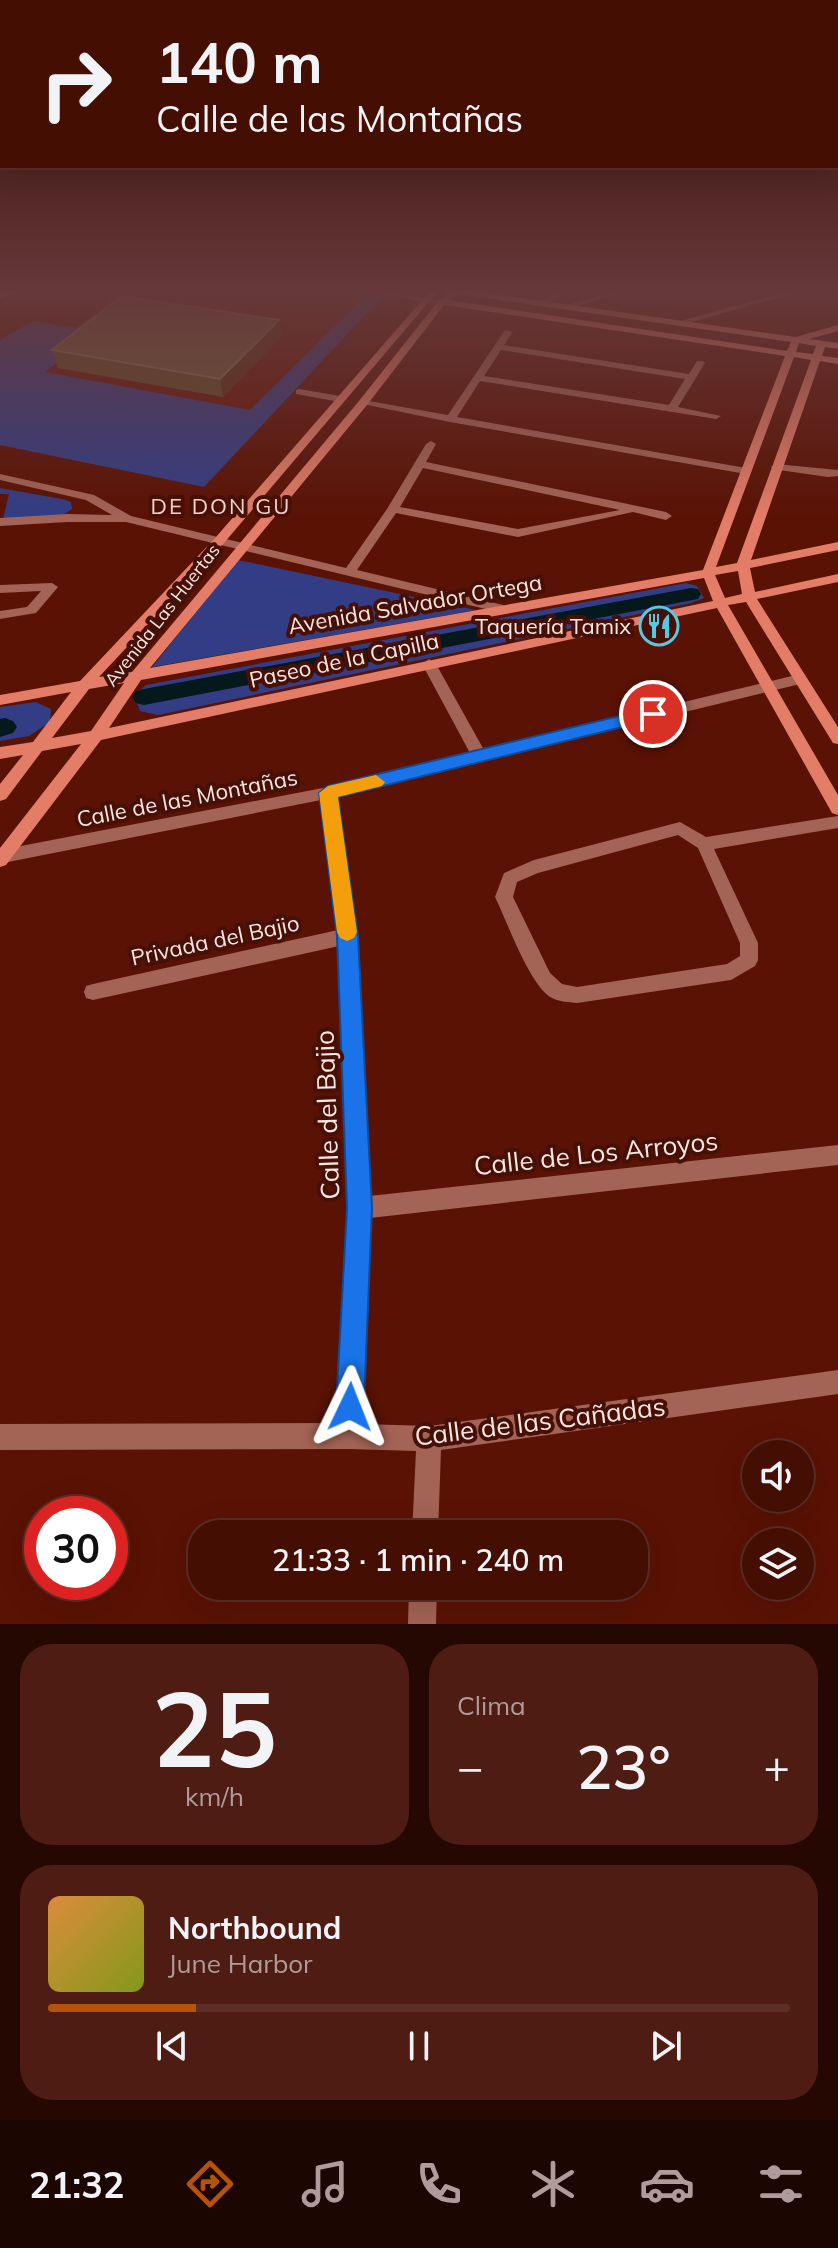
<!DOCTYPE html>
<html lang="es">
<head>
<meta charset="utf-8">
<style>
  body { margin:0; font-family:Mulish,sans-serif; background:#4e1c12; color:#f1f3f6; height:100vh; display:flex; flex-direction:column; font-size:30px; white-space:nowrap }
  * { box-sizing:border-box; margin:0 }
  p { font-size:26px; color:#af9c9a }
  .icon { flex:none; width:44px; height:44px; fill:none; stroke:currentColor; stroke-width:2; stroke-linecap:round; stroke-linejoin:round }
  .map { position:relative; height:1624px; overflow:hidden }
  .side { display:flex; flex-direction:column; gap:20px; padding:20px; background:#250802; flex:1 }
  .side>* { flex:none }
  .hud { position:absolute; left:0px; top:0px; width:838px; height:168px; box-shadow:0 8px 32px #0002,0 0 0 2px #5c2e25; background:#440e03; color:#f1f3f6; overflow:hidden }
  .tools { position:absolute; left:742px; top:1440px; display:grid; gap:16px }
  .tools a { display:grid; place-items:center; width:72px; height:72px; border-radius:50%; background:#440e03; box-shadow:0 8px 32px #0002,0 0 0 2px #5c2e25; font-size:40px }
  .speed { position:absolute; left:24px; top:1496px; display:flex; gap:16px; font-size:40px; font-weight:700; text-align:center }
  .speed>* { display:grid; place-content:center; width:104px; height:104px; border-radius:50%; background:#440e03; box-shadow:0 8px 32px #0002,0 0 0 2px #5c2e25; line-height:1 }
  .speed .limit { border:12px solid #d22; background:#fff; color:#111 }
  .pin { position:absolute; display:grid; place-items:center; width:68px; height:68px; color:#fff; margin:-34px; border:4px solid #fff; border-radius:50%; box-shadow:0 2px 8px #0007 }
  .me { position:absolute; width:88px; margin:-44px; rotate:2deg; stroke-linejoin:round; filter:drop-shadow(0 0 6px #0008) }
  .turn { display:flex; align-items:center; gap:28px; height:168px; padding:0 24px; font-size:36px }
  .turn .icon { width:104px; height:104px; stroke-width:2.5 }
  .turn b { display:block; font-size:56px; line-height:68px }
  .big { font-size:60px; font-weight:600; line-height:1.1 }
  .side .widget { flex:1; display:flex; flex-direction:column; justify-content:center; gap:12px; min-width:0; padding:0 28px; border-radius:32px; background:#4e1c12 }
  .side .dial { align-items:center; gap:0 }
  .dial b { font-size:104px; line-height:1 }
  .song { display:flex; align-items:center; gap:24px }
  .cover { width:96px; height:96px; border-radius:12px; background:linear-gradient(135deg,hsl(30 70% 55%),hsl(70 70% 35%)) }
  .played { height:8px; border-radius:4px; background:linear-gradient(90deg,#b45309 20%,#5c2e25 20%) }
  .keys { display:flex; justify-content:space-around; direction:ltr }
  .heat { display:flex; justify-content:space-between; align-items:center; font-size:44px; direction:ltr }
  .side .tiles { flex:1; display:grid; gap:20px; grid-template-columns:1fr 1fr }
  .widget:last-child { grid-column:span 2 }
  .trip { position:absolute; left:188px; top:1520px; width:460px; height:80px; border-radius:32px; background:#440e03; box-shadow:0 8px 32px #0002,0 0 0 2px #5c2e25; font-weight:600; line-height:80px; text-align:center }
  .menu { display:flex; height:128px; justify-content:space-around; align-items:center; background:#1b0601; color:#af9c9a }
  .menu .icon { width:56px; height:56px }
  .menu .active { color:#b45309 }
  .menu b { font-size:36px; color:#f1f3f6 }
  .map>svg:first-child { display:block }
</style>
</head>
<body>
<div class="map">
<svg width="838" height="1624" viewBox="0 0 838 1624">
  <rect width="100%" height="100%" fill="#5a1204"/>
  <path fill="#661505" d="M 114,291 L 338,291 L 366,295 L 250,410 L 44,372 L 112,320 L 93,316 L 116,296 Z"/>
  <path fill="#323d85" d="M 366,295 L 382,297 L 204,487 L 0,445 L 0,340 L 33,321 L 77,328 L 93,316 L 114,320 L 45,372 L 250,410 Z
    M 0,488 L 62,499 L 71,502 L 72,509 L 61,516 L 3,519 L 9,494 L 0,494 Z
    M 238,560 L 476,610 L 152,667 Z
    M 686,583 L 697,586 L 704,598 L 691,603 L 158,715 L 140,711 L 134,695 L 146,685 Z
    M 36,702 L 51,709 L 50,722 L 29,736 L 0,741 L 0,707 Z"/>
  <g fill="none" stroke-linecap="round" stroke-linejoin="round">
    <path fill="#05181c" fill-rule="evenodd" d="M 691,588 L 698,589 L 701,594 L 698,599 L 144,705 L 136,703 L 132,697 L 136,691 L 144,689 Z
      M 5,718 L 13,721 L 17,727 L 13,733 L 0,737 L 0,719 Z"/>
    <path fill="#a36355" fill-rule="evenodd" d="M 362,291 L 381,291 L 446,302 L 442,305 Z
      M 559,291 L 569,291 L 547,305 L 541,305 L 541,301 Z
      M 618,291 L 631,291 L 567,309 L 563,306 Z
      M 789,291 L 802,291 L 681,325 L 677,322 Z
      M 505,330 L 513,332 L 504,345 L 689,374 L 697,361 L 703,361 L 705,363 L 678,407 L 721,416 L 716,419 L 480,381 L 457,417 L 746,468 L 752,471 L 746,474 L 450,422 L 358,403 L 363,400 L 448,415 ZM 501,350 L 685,379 L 669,405 L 484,376 Z
      M 299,389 L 340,396 L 345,399 L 340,402 L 296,394 L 296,390 Z
      M 431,441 L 436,444 L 426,462 L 666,512 L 672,516 L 666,520 L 633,512 L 518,537 L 396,513 L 357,570 L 503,605 L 505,608 L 498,612 L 126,522 L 67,522 L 0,526 L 0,518 L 67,514 L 112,515 L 86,500 L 0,480 L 0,474 L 94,495 L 131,516 L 346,568 L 387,509 L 426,444 ZM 423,468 L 620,510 L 518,529 L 400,507 Z
      M 776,464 L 838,470 L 838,476 L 828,477 L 772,469 L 771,467 Z
      M 52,583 L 58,587 L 36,613 L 0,619 L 0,611 L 27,607 L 41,591 L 0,593 L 0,585 Z
      M 429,659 L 436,664 L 484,750 L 800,674 L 807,679 L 800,684 L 336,797 L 357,936 L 369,1196 L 838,1145 L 838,1165 L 370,1218 L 362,1424 L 429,1426 L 838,1370 L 838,1394 L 441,1450 L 438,1534 L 412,1534 L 416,1451 L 349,1449 L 0,1450 L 0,1424 L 337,1423 L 348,1208 L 339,946 L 93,1000 L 86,998 L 84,992 L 86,986 L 93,984 L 338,930 L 321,800 L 3,863 L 0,862 L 0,850 L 328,787 L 470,753 L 422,664 Z
      M 838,816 L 838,828 L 714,849 L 758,943 L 758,960 L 755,966 L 731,980 L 577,1003 C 569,1002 559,1002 552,998 C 530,987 507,921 495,897 L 504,873 L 534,860 L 680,822 L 706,837 ZM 678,835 L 698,848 L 740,943 L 740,956 L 727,964 L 577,987 L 562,984 L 550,973 L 513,897 L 517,882 L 538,873 Z
      M 409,1586 L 437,1586 L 436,1624 L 408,1624 Z"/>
    <path fill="#e37d67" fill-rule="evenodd" d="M 9,291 L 25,291 L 0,298 L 0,292 Z
      M 430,291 L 438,291 L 224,543 L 99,677 L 132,672 L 359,401 L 439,300 L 450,291 L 473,291 L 796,337 L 838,325 L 838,331 L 809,339 L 838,343 L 838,349 L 825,347 L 822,356 L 838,358 L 838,364 L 820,361 L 751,560 L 838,542 L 838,550 L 750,568 L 755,592 L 838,574 L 838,582 L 757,599 L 838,727 L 838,744 L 833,743 L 746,602 L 728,605 L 838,795 L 838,815 L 832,813 L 717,608 L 101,740 L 6,865 L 0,867 L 0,848 L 81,744 L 42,751 L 6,799 L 0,801 L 0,784 L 23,755 L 0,759 L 0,747 L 33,742 L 71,692 L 0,705 L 0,695 L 80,681 L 216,537 ZM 457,293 L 458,294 L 791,342 L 787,351 L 449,300 ZM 444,305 L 785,356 L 703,570 L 150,668 L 367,405 ZM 799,343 L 816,346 L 813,354 L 796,352 ZM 794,357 L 811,360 L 737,563 L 716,567 ZM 738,571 L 742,594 L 725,598 L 715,575 ZM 704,578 L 713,601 L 109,728 L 141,680 ZM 124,683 L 91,731 L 52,738 L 89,689 Z"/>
  </g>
  <path fill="#5d4f26" d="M 279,320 L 281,337 L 223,397 L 58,368 L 52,350 Z"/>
  <path fill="#553010" d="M 279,320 L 281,337 L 223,397 L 220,379 Z"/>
  <path fill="#6e603b" stroke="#847555" stroke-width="2" d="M 122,296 L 279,320 L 220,379 L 52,350 Z"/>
  <linearGradient id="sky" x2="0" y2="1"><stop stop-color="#320a02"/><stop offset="0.56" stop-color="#65393a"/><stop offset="1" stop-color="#65393a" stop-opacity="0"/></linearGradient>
  <rect width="838" height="518" fill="url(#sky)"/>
  <path fill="#1a73e8" stroke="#114b97" stroke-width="2" d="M 653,708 L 662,714 L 659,718 L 338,797 L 358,936 L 372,1208 L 364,1407 L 360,1417 L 350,1421 L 340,1417 L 336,1407 L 347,1208 L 337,936 L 319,793 L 328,786 Z"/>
  <path fill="#f59e0b" d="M 376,775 L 385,782 L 382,786 L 338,797 L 357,932 L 354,938 L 347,941 L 340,938 L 337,932 L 319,793 L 328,786 Z"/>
  <defs>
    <symbol id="restaurant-ring" viewBox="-11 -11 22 22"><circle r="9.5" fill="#471006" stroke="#56c9e1" stroke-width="1.5"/><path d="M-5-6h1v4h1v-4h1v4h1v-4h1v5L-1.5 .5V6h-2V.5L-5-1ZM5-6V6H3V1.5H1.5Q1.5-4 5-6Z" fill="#56c9e1"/></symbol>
  </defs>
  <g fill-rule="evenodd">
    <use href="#restaurant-ring" x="637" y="604" width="44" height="44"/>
  </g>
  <g text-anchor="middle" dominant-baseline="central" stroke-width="8" stroke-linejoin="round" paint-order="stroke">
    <g font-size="18" fill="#fae7e3" stroke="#471006">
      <text transform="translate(162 615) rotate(-52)">Avenida Las Huertas</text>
    </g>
    <g font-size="22" letter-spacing="2" fill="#f5d0c8" stroke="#471006">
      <text x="221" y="506">DE DON GU</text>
    </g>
    <g font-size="22" fill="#fae7e3" stroke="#471006">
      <text transform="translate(415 604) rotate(-10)">Avenida Salvador Ortega</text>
      <text transform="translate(344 660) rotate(-12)">Paseo de la Capilla</text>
      <text transform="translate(187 798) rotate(-11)">Calle de las Montañas</text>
      <text transform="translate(215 940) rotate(-12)">Privada del Bajio</text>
    </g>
    <g font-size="22" fill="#fae7e3" stroke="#471006" text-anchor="end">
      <text x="631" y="626">Taquería Tamix</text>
    </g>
    <g font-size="26" fill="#fae7e3" stroke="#471006">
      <text transform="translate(327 1115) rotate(-92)">Calle del Bajio</text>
      <text transform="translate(596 1153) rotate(-6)">Calle de Los Arroyos</text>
      <text transform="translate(540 1421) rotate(-7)">Calle de las Cañadas</text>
    </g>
  </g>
</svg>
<div class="tools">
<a><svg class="icon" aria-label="sound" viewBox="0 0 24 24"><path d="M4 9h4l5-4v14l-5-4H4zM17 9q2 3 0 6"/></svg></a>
<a><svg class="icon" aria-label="layers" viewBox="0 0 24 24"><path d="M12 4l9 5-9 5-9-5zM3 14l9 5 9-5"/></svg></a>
</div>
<div class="speed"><div class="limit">30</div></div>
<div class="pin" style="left:653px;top:714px;background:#d93025"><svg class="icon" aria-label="arrive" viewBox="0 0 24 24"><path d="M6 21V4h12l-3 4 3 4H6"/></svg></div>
<svg class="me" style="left:350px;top:1407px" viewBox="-20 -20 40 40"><path d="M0-17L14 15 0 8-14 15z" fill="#1a73e8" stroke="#fff" stroke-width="4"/></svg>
<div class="trip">21:33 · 1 min · 240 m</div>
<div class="hud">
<div class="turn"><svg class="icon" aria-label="right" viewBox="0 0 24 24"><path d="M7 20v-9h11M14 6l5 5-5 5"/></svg><div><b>140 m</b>Calle de las Montañas</div></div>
</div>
</div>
<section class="side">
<div class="tiles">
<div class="widget dial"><b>25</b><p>km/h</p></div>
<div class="widget"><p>Clima</p>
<div class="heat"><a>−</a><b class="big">23°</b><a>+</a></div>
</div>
<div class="widget">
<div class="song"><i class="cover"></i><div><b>Northbound</b><p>June Harbor</p></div></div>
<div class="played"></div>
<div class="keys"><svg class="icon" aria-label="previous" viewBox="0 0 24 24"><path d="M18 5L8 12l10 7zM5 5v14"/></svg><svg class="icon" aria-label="pause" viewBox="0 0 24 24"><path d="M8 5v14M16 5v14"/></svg><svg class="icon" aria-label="next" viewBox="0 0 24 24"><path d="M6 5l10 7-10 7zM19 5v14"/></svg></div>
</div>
</div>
</section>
<nav class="menu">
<b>21:32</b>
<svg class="icon active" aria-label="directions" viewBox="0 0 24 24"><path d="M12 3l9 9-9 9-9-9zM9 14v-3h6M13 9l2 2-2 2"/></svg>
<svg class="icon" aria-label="music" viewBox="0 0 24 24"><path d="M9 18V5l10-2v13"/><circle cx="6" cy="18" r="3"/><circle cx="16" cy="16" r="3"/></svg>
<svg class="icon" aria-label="phone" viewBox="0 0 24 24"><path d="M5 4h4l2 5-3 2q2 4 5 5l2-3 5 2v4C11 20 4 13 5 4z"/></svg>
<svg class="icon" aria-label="climate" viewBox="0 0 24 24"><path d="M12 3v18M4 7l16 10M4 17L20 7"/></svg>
<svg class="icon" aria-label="car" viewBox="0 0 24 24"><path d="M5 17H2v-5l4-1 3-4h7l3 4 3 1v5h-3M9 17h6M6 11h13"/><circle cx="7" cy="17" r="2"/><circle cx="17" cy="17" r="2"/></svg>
<svg class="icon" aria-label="filters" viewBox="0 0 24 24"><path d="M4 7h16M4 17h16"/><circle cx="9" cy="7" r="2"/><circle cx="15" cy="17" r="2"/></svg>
</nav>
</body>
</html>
